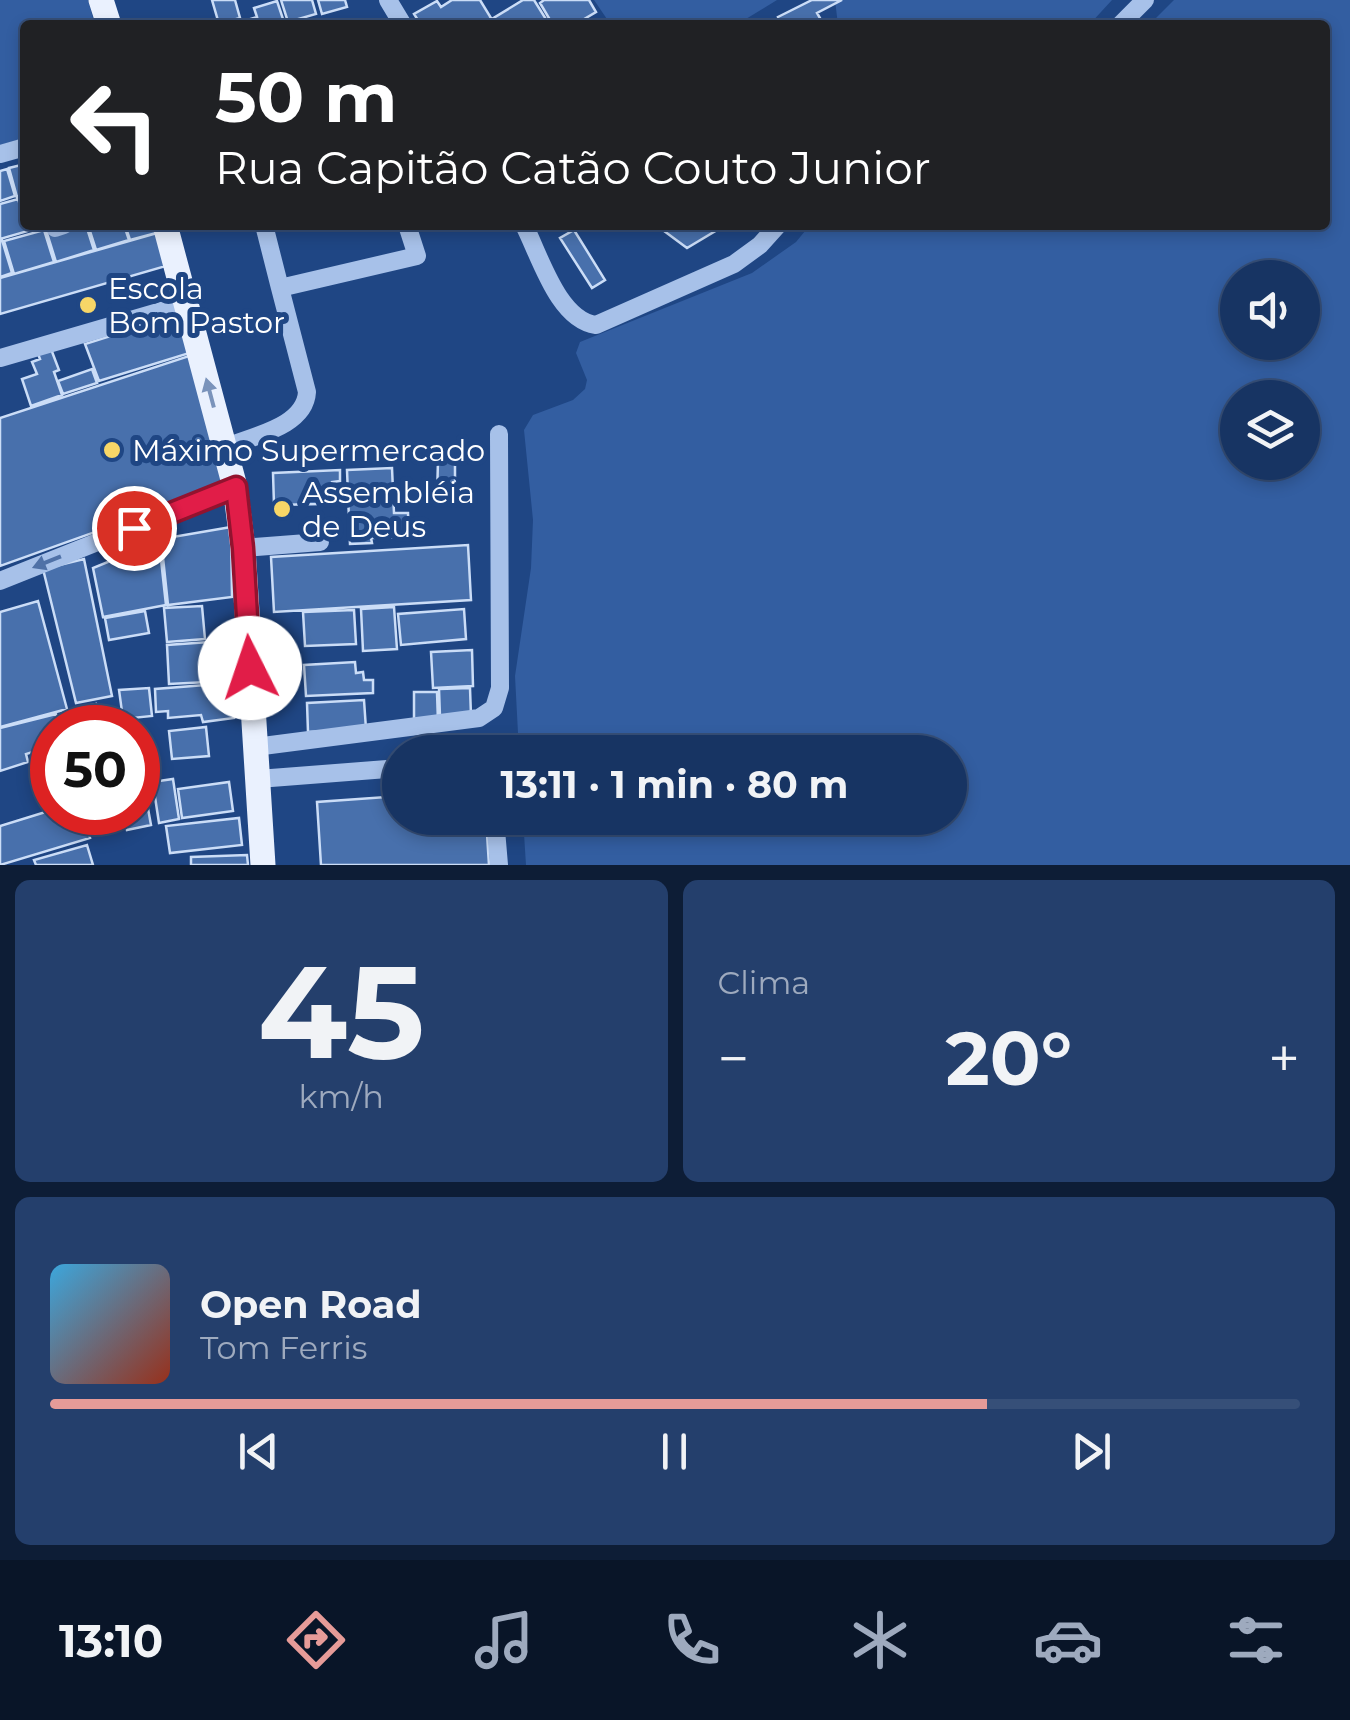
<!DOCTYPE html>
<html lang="pt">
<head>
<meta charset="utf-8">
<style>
  body { margin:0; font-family:Montserrat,sans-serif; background:#243f6c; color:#f1f3f6; height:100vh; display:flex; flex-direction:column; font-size:38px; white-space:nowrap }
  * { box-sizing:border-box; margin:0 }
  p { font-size:32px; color:#9eaabe }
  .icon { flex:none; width:55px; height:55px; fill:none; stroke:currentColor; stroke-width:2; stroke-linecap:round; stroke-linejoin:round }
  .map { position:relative; height:865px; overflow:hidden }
  .panel { display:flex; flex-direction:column; gap:15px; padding:15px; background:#0d1d36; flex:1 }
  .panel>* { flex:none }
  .hud { position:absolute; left:20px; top:20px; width:1310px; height:210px; border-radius:10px; box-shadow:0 5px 15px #0003,0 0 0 2px #364f78; background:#202124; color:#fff; overflow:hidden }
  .controls { position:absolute; left:1220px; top:260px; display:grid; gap:20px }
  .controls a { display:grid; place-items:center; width:100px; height:100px; border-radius:50%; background:#173463; box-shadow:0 5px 15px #0003,0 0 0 2px #364f78; font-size:50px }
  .speed { position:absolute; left:30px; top:705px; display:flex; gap:20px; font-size:50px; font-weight:700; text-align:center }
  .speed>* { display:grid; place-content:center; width:130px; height:130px; border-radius:50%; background:#173463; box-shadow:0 5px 15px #0003,0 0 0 2px #364f78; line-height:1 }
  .speed .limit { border:15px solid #d22; background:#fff; color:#111 }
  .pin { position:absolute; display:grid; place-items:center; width:85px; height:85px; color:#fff; margin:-42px; border:5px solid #fff; border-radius:50%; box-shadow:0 2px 10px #0007 }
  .me { position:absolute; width:110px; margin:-55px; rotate:356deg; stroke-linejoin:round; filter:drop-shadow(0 0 8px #0008) }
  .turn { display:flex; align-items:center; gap:35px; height:210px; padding:0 30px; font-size:45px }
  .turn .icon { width:130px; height:130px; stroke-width:2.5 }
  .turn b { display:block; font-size:70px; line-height:85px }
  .big { font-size:75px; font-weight:700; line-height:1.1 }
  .panel .widget { flex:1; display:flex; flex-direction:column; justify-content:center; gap:15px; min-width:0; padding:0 35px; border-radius:15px; background:#243f6c }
  .panel .dial { align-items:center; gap:0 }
  .dial b { font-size:130px; line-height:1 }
  .song { display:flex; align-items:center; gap:30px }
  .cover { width:120px; height:120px; border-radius:15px; background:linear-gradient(135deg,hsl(200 70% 55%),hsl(10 70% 35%)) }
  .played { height:10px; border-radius:5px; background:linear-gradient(90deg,#e69b98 75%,#364f78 75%) }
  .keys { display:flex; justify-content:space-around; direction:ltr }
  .heat { display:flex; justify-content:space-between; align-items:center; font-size:55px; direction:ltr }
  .panel .tiles { flex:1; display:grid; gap:15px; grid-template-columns:1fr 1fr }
  .widget:last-child { grid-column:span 2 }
  .trip { position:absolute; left:382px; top:735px; width:585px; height:100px; border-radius:50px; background:#173463; box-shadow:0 5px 15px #0003,0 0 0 2px #364f78; font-weight:700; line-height:100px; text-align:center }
  .menu { display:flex; height:160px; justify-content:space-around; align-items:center; background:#091528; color:#9eaabe }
  .menu .icon { width:70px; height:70px }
  .menu .on { color:#e69b98 }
  .menu b { font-size:45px; color:#f1f3f6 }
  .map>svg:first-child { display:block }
</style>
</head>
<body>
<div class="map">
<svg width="1350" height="865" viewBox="0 0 1350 865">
  <rect width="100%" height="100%" fill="#1f4684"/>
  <path fill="#335ea1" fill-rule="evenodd" d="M 0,0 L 88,0 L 95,25 L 25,25 L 25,138 L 0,145 Z
    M 594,0 L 777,0 L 736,25 L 611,25 Z
    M 835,0 L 1112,0 L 1089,25 L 838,25 Z
    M 1174,0 L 1350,0 L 1350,865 L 526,865 L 523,818 L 950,818 L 950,752 L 519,752 L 515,676 L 531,568 L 533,520 L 524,430 L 533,415 L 573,400 L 585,389 L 587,380 L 576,353 L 580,342 L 752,273 L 796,242 L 810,225 L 1325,225 L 1325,25 L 1149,25 ZM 1238,278 L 1302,278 L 1302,342 L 1238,342 ZM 1238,398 L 1302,398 L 1302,462 L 1238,462 Z"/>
  <path fill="#4870ac" stroke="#cbddf7" stroke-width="2.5" d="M 212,0 L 235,0 L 240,18 L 219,24 Z
    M 281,0 L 312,0 L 316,14 L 288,22 Z
    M 318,0 L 345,0 L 347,7 L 322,14 Z
    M 452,0 L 480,0 L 491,18 L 478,25 L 421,25 L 414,14 L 437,1 L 441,7 Z
    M 523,0 L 534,0 L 549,24 L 482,25 Z
    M 544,0 L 589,0 L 596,12 L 574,25 L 553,25 L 540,3 Z
    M 812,0 L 842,0 L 817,13 L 824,25 L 782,25 L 778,17 Z
    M 277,1 L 285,25 L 249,25 L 247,20 L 257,17 L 254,8 Z
    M 25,164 L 25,195 L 17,197 L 9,168 Z
    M 7,169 L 15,196 L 0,201 L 0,171 Z
    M 18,199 L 28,231 L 0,239 L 0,204 Z
    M 73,225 L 86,225 L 94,250 L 56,262 L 47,233 Z
    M 88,225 L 124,225 L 129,240 L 96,250 Z
    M 125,225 L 158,225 L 160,232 L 130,240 Z
    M 656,225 L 711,225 L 717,230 L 687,248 Z
    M 44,230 L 54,262 L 14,274 L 4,241 Z
    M 574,230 L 605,280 L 592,288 L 560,238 Z
    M 157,233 L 166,266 L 0,314 L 0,278 Z
    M 2,240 L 12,273 L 0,277 L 0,241 Z
    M 183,313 L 196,351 L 99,381 L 85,344 Z
    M 51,349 L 59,370 L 54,372 L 62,395 L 31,406 L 22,379 L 37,374 L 32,362 L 40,359 L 38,354 Z
    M 198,353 L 232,483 L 0,566 L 0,418 Z
    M 92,369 L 97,383 L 63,394 L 58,381 Z
    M 438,460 L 455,461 L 455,498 L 437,498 Z
    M 392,468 L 394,513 L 408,513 L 409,537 L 371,538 L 372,543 L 350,544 L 347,470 Z
    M 340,470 L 340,481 L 332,482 L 332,489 L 321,489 L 321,504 L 274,505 L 273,473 Z
    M 231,527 L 232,597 L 168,605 L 161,539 Z
    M 159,541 L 166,605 L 103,617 L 93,568 Z
    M 468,545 L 471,600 L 274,612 L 271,557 Z
    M 84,559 L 112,696 L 76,703 L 43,569 Z
    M 38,601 L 67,709 L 0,727 L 0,612 Z
    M 202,606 L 205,639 L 167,642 L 164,608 Z
    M 394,607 L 397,649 L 363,651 L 361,609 Z
    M 464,609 L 466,639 L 401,645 L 398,614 Z
    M 354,610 L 356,644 L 305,646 L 303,612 Z
    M 145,611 L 149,633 L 109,640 L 105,618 Z
    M 224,641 L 227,681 L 169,684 L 167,645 Z
    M 472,650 L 473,686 L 433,688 L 431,652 Z
    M 355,662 L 356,673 L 363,672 L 364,680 L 373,680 L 373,693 L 306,696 L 304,665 Z
    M 231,683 L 234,718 L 203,722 L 201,715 L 168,718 L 168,711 L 156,712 L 155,689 Z
    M 149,688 L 152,716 L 123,719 L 119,690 Z
    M 470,688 L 471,716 L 440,717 L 439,689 Z
    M 414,692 L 437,692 L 438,722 L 414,722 Z
    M 364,700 L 366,729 L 308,732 L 307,703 Z
    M 96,704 L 99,720 L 79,724 L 76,708 Z
    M 56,714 L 59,728 L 52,728 L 52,746 L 26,754 L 28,762 L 0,771 L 0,728 Z
    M 206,727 L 209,756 L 172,759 L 169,731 Z
    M 173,779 L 179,819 L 159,823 L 155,797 L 138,799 L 138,784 Z
    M 229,782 L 233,811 L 182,818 L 178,789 Z
    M 400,796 L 400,818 L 486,818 L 489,865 L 321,865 L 317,802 Z
    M 147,803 L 151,825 L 127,830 L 124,812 L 138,812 L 138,805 Z
    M 52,810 L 52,812 L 82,812 L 90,838 L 0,865 L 0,826 Z
    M 239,818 L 242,845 L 170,853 L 166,826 Z
    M 87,845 L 93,865 L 36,865 L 34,860 Z
    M 247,855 L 248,865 L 191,865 L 191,857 Z"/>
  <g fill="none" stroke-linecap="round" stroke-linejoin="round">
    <path stroke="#a7c1e9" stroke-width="18" d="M 388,0 L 403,25
      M 1120,25 L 1145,0
      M 0,154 L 25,147
      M 264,225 L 280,288 L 417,256 L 407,225
      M 524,225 C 540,256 558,320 596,325 L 734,264 L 760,245 L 778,225
      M 55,228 L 64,225
      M 0,358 L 186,304
      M 224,448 C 252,436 305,427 307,392 L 280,288
      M 243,548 L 320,542
      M 0,581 L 235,487
      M 255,747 L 479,718 L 494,708 L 500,688 L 499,434
      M 258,779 L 400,768
      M 495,818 L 499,865"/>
    <path stroke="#eaf1fe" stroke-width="25" d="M 101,0 L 109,25
      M 165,225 L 235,487 L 243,548 L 263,865"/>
  </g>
  <defs><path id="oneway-solid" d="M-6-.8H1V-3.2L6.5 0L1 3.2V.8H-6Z" transform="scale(2.5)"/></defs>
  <use fill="#7a93bb" href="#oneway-solid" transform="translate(210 393) rotate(-105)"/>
  <use fill="#4f71a7" href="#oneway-solid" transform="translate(47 562) rotate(158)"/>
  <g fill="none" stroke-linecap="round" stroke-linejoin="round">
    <defs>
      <path id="route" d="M 134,528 L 236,487 L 243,548 L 250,668"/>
    </defs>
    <use href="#route" stroke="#92132f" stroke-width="25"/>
    <use href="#route" stroke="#e11d48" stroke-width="18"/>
  </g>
  <g fill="#f7d667" stroke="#1f4684" stroke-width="4">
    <circle cx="88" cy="305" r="10"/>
    <circle cx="112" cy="450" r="10"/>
    <circle cx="282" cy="509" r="10"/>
  </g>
  <g text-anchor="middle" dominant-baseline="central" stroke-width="10" stroke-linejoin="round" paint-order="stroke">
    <g font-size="30" fill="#fff" stroke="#1f4684" text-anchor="start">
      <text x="108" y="288">Escola<tspan x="108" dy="34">Bom Pastor</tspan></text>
      <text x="132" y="450">Máximo Supermercado</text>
      <text x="302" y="492">Assembléia<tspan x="302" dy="34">de Deus</tspan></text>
    </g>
  </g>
</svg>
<div class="controls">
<a><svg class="icon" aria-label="sound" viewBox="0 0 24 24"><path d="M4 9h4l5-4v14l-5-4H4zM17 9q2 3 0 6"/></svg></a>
<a><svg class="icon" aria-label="layers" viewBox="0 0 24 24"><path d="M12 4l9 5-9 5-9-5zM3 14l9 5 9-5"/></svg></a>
</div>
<div class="speed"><div class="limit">50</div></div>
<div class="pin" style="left:134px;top:528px;background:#d93025"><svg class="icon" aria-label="arrive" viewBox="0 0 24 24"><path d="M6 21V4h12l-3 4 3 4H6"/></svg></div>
<svg class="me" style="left:250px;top:668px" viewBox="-20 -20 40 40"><circle r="19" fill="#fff"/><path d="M0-13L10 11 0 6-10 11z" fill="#e11d48"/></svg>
<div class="trip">13:11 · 1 min · 80 m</div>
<div class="hud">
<div class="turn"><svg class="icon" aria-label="left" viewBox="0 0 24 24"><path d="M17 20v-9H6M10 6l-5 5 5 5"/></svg><div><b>50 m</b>Rua Capitão Catão Couto Junior</div></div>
</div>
</div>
<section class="panel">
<div class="tiles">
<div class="widget dial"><b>45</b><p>km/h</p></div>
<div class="widget"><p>Clima</p>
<div class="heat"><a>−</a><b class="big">20°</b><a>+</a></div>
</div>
<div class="widget">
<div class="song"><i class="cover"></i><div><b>Open Road</b><p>Tom Ferris</p></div></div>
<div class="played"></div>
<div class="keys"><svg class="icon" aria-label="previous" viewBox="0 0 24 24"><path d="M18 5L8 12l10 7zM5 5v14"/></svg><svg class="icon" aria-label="pause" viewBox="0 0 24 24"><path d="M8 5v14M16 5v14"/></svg><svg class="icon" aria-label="next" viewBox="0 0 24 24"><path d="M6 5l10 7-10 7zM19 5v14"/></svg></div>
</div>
</div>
</section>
<nav class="menu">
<b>13:10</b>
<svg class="icon on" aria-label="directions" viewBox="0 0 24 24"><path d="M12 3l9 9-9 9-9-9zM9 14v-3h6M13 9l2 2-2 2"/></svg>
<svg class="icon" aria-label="music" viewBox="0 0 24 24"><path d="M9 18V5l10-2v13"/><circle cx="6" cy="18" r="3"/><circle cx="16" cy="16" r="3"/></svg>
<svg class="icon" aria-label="phone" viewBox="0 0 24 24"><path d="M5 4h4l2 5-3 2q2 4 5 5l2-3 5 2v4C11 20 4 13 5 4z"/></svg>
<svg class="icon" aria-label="climate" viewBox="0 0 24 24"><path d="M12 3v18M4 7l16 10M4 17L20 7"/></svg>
<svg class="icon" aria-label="car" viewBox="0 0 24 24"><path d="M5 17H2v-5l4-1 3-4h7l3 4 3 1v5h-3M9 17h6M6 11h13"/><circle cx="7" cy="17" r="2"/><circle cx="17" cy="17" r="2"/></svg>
<svg class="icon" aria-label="filters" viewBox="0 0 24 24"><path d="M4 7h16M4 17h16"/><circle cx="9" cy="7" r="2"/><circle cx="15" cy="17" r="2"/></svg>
</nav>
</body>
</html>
